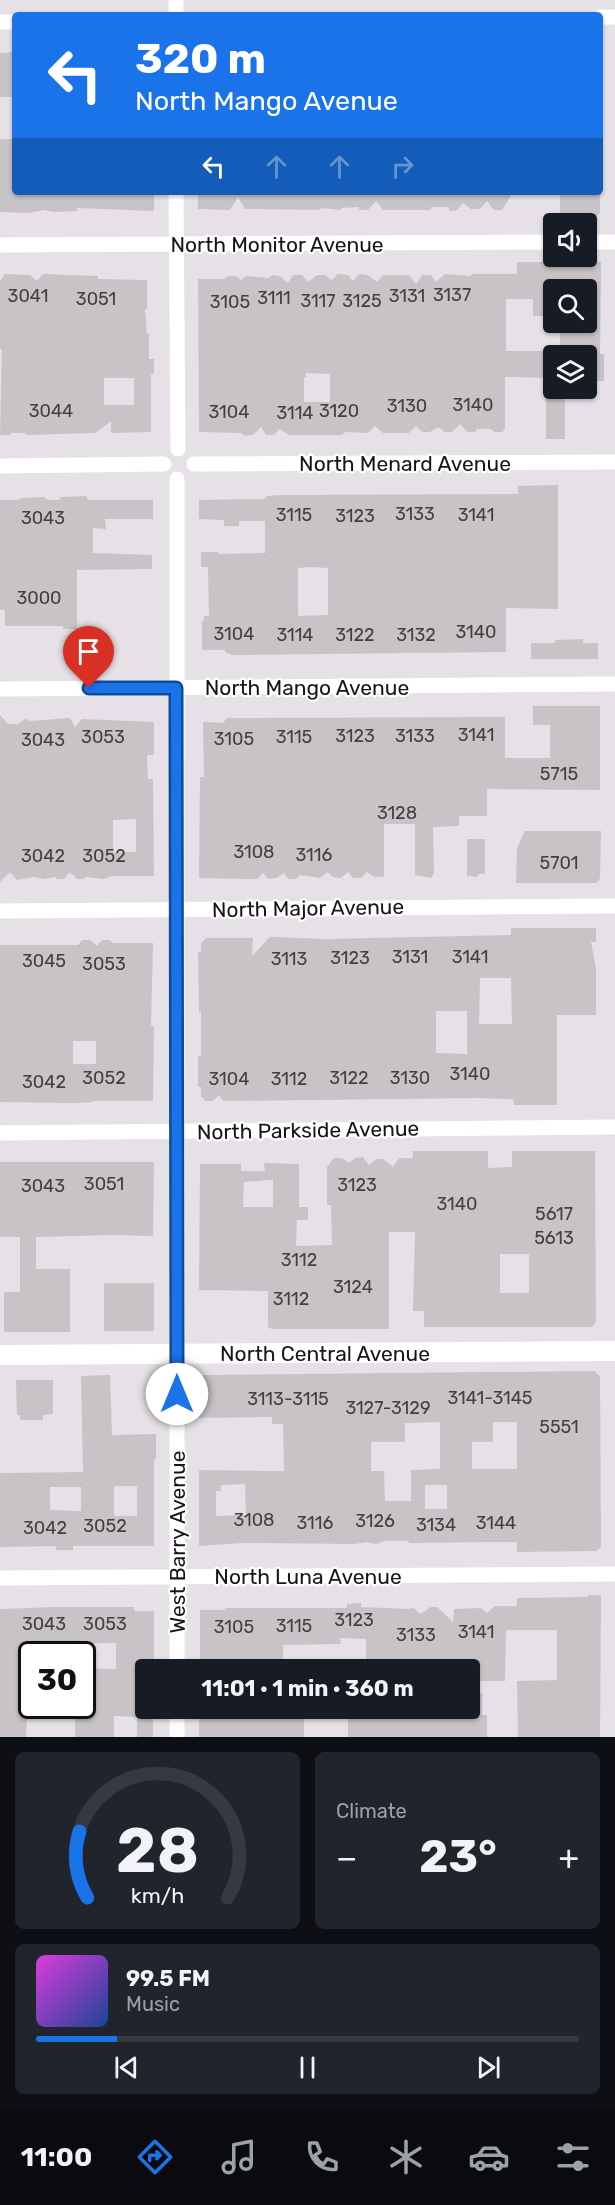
<!DOCTYPE html>
<html lang="en">
<head>
<meta charset="utf-8">
<style>
  body { margin:0; font-family:Rubik,sans-serif; background:#20242c; color:#f1f3f6; height:100vh; display:flex; flex-direction:column; font-size:22px; white-space:nowrap }
  * { box-sizing:border-box; margin:0 }
  p { font-size:20px; color:#9ea1a6 }
  .icon { flex:none; width:33px; height:33px; fill:none; stroke:currentColor; stroke-width:2; stroke-linecap:round; stroke-linejoin:round }
  .map { position:relative; height:1737px; overflow:hidden }
  .panel { display:flex; flex-direction:column; gap:15px; padding:15px; background:#0d0f14; flex:1 }
  .panel>* { flex:none }
  .guide { position:absolute; left:12px; top:12px; width:591px; height:183px; border-radius:6px; box-shadow:0 2px 4px #0004; background:#1a73e8; color:#fff; overflow:hidden }
  .controls { position:absolute; left:543px; top:213px; display:grid; gap:12px }
  .controls a { display:grid; place-items:center; width:54px; height:54px; border-radius:6px; background:#171b24; box-shadow:0 2px 4px #0004; font-size:30px }
  .speed { position:absolute; left:18px; top:1641px; display:flex; gap:12px; font-size:30px; font-weight:700; text-align:center }
  .speed>* { display:grid; place-content:center; width:78px; height:78px; border-radius:50%; background:#171b24; box-shadow:0 2px 4px #0004; line-height:1 }
  .speed .limit { border:3px solid #111; border-radius:9px; background:#fff; color:#111 }
  .pin { position:absolute; display:grid; place-items:center; width:51px; height:51px; color:#fff; margin:-62px -26px; border-radius:50% 50% 50% 0; rotate:-45deg; box-shadow:0 0 6px #0007 }
  .pin .icon { rotate:45deg }
  .me { position:absolute; width:66px; margin:-33px; rotate:0deg; stroke-linejoin:round; filter:drop-shadow(0 0 4px #0008) }
  .turn { display:flex; align-items:center; gap:21px; height:126px; padding:0 24px; font-size:27px }
  .turn .icon { width:78px; height:78px; stroke-width:2.5 }
  .turn b { display:block; font-size:42px; line-height:51px }
  .lanes { display:flex; align-items:center; height:57px; padding:0 24px; background:#0003; justify-content:center; gap:30px; direction:ltr }
  .lanes .off { opacity:.35 }
  .big { font-size:45px; font-weight:700; line-height:1.1 }
  .panel .card { flex:1; display:flex; flex-direction:column; justify-content:center; gap:9px; min-width:0; padding:0 21px; border-radius:9px; background:#20242c }
  .panel .dial { align-items:center; gap:0 }
  .dial svg { height:156px; overflow:visible; fill:none; stroke:#363941; stroke-width:7; stroke-linecap:round; text-anchor:middle }
  .dial text { fill:#f1f3f6; stroke:none }
  .song { display:flex; align-items:center; gap:18px }
  .cover { width:72px; height:72px; border-radius:9px; background:linear-gradient(135deg,hsl(300 70% 55%),hsl(220 70% 35%)) }
  .played { height:6px; border-radius:3px; background:linear-gradient(90deg,#1a73e8 15%,#363941 15%) }
  .keys { display:flex; justify-content:space-around; direction:ltr }
  .heat { display:flex; justify-content:space-between; align-items:center; font-size:33px; direction:ltr }
  .panel .tiles { flex:1; display:grid; gap:15px; grid-template-columns:1fr 1fr }
  .card:last-child { grid-column:span 2 }
  .trip { position:absolute; left:135px; top:1659px; width:345px; height:60px; border-radius:6px; background:#171b24; box-shadow:0 2px 4px #0004; font-weight:700; line-height:60px; text-align:center }
  .tabs { display:flex; height:96px; justify-content:space-around; align-items:center; background:#090b0e; color:#9ea1a6 }
  .tabs .icon { width:42px; height:42px }
  .tabs .current { color:#1a73e8 }
  .tabs b { font-size:27px; color:#f1f3f6 }
  .map>svg:first-child { display:block }
</style>
</head>
<body>
<div class="map">
<svg width="615" height="1737" viewBox="0 0 615 1737">
  <rect width="100%" height="100%" fill="#e6e1e6"/>
  <path fill="#c7c3c7" fill-rule="evenodd" d="M 14,52 L 14,97 L 0,97 L 0,53 Z
    M 0,139 L 15,139 L 15,192 L 154,192 L 154,211 L 77,208 L 77,211 L 54,212 L 44,210 L 29,213 L 0,212 Z
    M 198,192 L 513,192 L 502,210 L 494,210 L 487,201 L 480,209 L 471,209 L 463,203 L 457,210 L 450,211 L 448,207 L 432,207 L 430,210 L 383,210 L 376,201 L 368,210 L 360,210 L 358,207 L 342,208 L 340,210 L 321,208 L 319,210 L 252,209 L 245,209 L 238,197 L 230,210 L 198,209 Z
    M 560,192 L 600,192 L 600,213 L 597,216 L 560,217 Z
    M 517,262 L 601,262 L 600,354 L 604,354 L 604,381 L 586,381 L 586,356 L 560,356 L 560,322 L 586,322 L 586,290 L 554,290 L 554,316 L 533,316 L 533,299 L 506,299 L 506,351 L 554,351 L 554,378 L 505,377 L 505,429 L 502,432 L 494,432 L 491,429 L 477,429 L 475,432 L 467,432 L 460,424 L 452,432 L 445,432 L 438,427 L 430,432 L 422,432 L 416,426 L 409,433 L 383,433 L 375,426 L 368,433 L 345,432 L 342,435 L 289,435 L 280,429 L 274,435 L 266,435 L 261,427 L 253,435 L 245,436 L 241,433 L 199,432 L 198,279 L 224,279 L 228,276 L 236,276 L 241,280 L 246,276 L 269,278 L 272,275 L 280,276 L 288,283 L 293,275 L 302,275 L 308,282 L 317,275 L 325,275 L 332,280 L 338,274 L 348,275 L 353,281 L 359,274 L 368,275 L 377,282 L 383,275 L 409,275 L 416,284 L 422,275 L 431,275 L 436,282 L 445,274 L 470,276 L 472,274 L 517,274 ZM 306,373 L 330,374 L 330,402 L 304,402 L 304,377 L 306,377 Z
    M 5,274 L 30,275 L 37,281 L 43,274 L 98,276 L 98,279 L 147,280 L 147,309 L 145,309 L 147,334 L 149,334 L 149,359 L 154,359 L 154,374 L 151,374 L 151,432 L 111,433 L 111,421 L 95,433 L 26,435 L 25,433 L 12,433 L 9,435 L 0,435 L 2,349 L 0,349 L 0,281 ZM 104,378 L 134,378 L 134,405 L 104,405 Z
    M 546,388 L 565,388 L 565,439 L 546,439 Z
    M 558,485 L 558,609 L 506,608 L 506,652 L 233,655 L 225,652 L 225,650 L 202,650 L 202,621 L 204,621 L 204,616 L 209,616 L 208,567 L 201,567 L 201,552 L 218,552 L 218,554 L 265,553 L 265,521 L 239,521 L 239,526 L 224,526 L 224,520 L 199,519 L 199,500 L 264,499 L 267,496 L 281,495 L 518,494 L 518,486 ZM 310,567 L 328,568 L 328,615 L 298,616 L 298,568 Z
    M 86,496 L 88,500 L 153,500 L 153,519 L 105,519 L 106,529 L 93,528 L 93,553 L 152,555 L 152,569 L 77,570 L 77,629 L 63,629 L 63,626 L 5,626 L 5,610 L 0,610 L 0,500 L 18,500 L 21,498 L 44,497 L 48,500 L 59,500 L 61,497 Z
    M 583,639 L 583,643 L 598,643 L 598,659 L 531,659 L 531,643 L 555,643 L 555,640 Z
    M 533,706 L 600,706 L 600,790 L 487,789 L 487,816 L 459,816 L 459,826 L 433,827 L 434,873 L 431,878 L 415,875 L 415,824 L 384,824 L 384,877 L 374,877 L 367,872 L 361,878 L 353,878 L 348,872 L 341,878 L 333,877 L 327,872 L 320,878 L 300,875 L 296,879 L 288,879 L 284,873 L 277,878 L 268,879 L 263,873 L 257,879 L 249,879 L 199,878 L 200,777 L 204,777 L 203,722 L 223,723 L 227,718 L 246,718 L 505,717 L 505,758 L 550,758 L 550,725 L 533,725 Z
    M 0,715 L 8,724 L 18,724 L 25,719 L 31,721 L 70,718 L 75,727 L 82,719 L 154,722 L 154,755 L 147,755 L 148,779 L 153,779 L 154,876 L 113,876 L 104,879 L 86,877 L 84,879 L 77,879 L 70,872 L 64,879 L 57,879 L 55,877 L 44,879 L 34,877 L 17,880 L 10,872 L 0,882 ZM 136,819 L 136,852 L 113,852 L 113,820 Z
    M 525,831 L 601,831 L 600,878 L 597,883 L 516,883 L 517,848 Z
    M 467,839 L 485,839 L 485,874 L 479,874 L 477,877 L 467,876 Z
    M 511,928 L 596,928 L 596,942 L 591,942 L 596,969 L 596,1015 L 557,1015 L 557,1105 L 514,1105 L 513,1099 L 477,1098 L 223,1101 L 219,1095 L 213,1101 L 205,1101 L 201,1096 L 201,1087 L 198,1087 L 198,1056 L 201,1056 L 201,1012 L 199,1012 L 198,952 L 201,952 L 201,943 L 206,938 L 253,938 L 252,956 L 270,937 L 327,939 L 511,935 ZM 480,978 L 511,978 L 512,1024 L 479,1024 ZM 436,1011 L 467,1011 L 467,1054 L 436,1053 Z
    M 82,940 L 90,940 L 97,946 L 102,940 L 109,940 L 113,943 L 153,943 L 151,1026 L 154,1026 L 153,1101 L 93,1101 L 93,1102 L 73,1103 L 0,1102 L 0,945 L 78,945 ZM 73,1041 L 96,1041 L 96,1064 L 73,1064 Z
    M 413,1151 L 488,1151 L 488,1168 L 512,1167 L 512,1151 L 595,1151 L 596,1322 L 592,1327 L 424,1327 L 424,1311 L 413,1311 L 415,1232 L 389,1232 L 389,1329 L 272,1329 L 268,1327 L 268,1291 L 199,1290 L 200,1164 L 241,1164 L 241,1171 L 265,1171 L 264,1163 L 299,1164 L 299,1207 L 308,1207 L 308,1220 L 297,1220 L 296,1246 L 332,1245 L 331,1205 L 327,1205 L 327,1167 L 334,1158 L 342,1158 L 349,1163 L 355,1158 L 363,1157 L 369,1165 L 376,1159 L 383,1159 L 393,1167 L 399,1158 L 413,1158 ZM 267,1180 L 273,1180 L 273,1207 L 243,1207 L 244,1182 ZM 500,1254 L 529,1254 L 529,1293 L 500,1293 Z
    M 0,1162 L 154,1162 L 153,1236 L 113,1235 L 36,1237 L 36,1269 L 70,1269 L 70,1332 L 4,1332 L 4,1292 L 20,1292 L 20,1237 L 0,1237 Z
    M 104,1283 L 154,1283 L 154,1331 L 104,1331 Z
    M 595,1371 L 600,1377 L 601,1547 L 597,1551 L 517,1552 L 517,1542 L 487,1542 L 410,1543 L 407,1541 L 385,1541 L 375,1544 L 367,1542 L 355,1544 L 243,1543 L 199,1546 L 199,1470 L 284,1471 L 283,1424 L 272,1424 L 272,1417 L 199,1418 L 198,1380 L 203,1375 ZM 440,1422 L 440,1469 L 411,1470 L 411,1501 L 385,1501 L 384,1471 L 371,1471 L 371,1442 L 405,1442 L 405,1423 ZM 493,1422 L 517,1422 L 517,1469 L 472,1469 L 472,1442 L 493,1442 ZM 245,1484 L 246,1515 L 216,1516 L 216,1491 L 221,1491 L 221,1485 ZM 425,1485 L 447,1485 L 447,1509 L 425,1509 Z
    M 110,1375 L 112,1435 L 156,1434 L 156,1459 L 154,1459 L 154,1546 L 73,1546 L 73,1550 L 56,1550 L 56,1546 L 0,1547 L 0,1473 L 83,1472 L 81,1376 ZM 114,1486 L 137,1486 L 137,1516 L 114,1516 ZM 50,1487 L 81,1487 L 81,1511 L 50,1510 Z
    M 16,1380 L 53,1380 L 53,1414 L 43,1415 L 43,1420 L 20,1420 L 20,1415 L 17,1415 Z
    M 588,1595 L 601,1595 L 600,1737 L 518,1737 L 517,1681 L 557,1680 L 557,1630 L 506,1630 L 505,1681 L 472,1681 L 472,1670 L 366,1670 L 366,1639 L 340,1638 L 341,1644 L 283,1645 L 283,1670 L 229,1670 L 229,1659 L 200,1659 L 200,1610 L 225,1610 L 225,1608 L 347,1608 L 347,1604 L 361,1603 L 361,1607 L 410,1609 L 413,1607 L 420,1614 L 431,1607 L 437,1607 L 453,1622 L 454,1609 L 481,1608 L 487,1613 L 495,1606 L 517,1606 L 517,1598 L 588,1597 Z
    M 55,1607 L 134,1607 L 134,1611 L 154,1611 L 154,1670 L 146,1670 L 146,1708 L 153,1708 L 153,1737 L 137,1737 L 137,1717 L 114,1716 L 114,1737 L 75,1737 L 75,1706 L 82,1706 L 82,1668 L 116,1669 L 116,1643 L 34,1645 L 34,1649 L 32,1649 L 32,1714 L 27,1714 L 26,1737 L 0,1737 L 0,1609 Z
    M 470,1693 L 482,1693 L 482,1715 L 487,1715 L 487,1737 L 348,1737 L 348,1708 L 470,1708 Z
    M 199,1708 L 304,1708 L 304,1737 L 199,1737 Z"/>
  <g fill="none" stroke-linecap="round" stroke-linejoin="round">
    <path stroke="#fff" stroke-width="15" d="M 176,0 L 176,15
      M 600,17 L 615,17
      M 0,22 L 15,22
      M 176,192 L 178,449
      M 586,242 L 615,242
      M 0,245 L 554,242
      M 194,464 L 615,462
      M 0,466 L 164,464
      M 0,689 L 615,684
      M 0,911 L 615,906
      M 0,1133 L 615,1127
      M 0,1578 L 615,1574
      M 177,1670 L 177,479
      M 177,1708 L 177,1737"/>
    <path stroke="#fff" stroke-width="20" d="M 0,1355 L 615,1351"/>
  </g>
  <g fill="none" stroke-linecap="round" stroke-linejoin="round">
    <defs>
      <path id="route" d="M 89,688 L 176,688 L 177,1394"/>
    </defs>
    <use href="#route" stroke="#114b97" stroke-width="15"/>
    <use href="#route" stroke="#1a73e8" stroke-width="10"/>
  </g>
  <g text-anchor="middle" dominant-baseline="central" stroke-width="4.5" stroke-linejoin="round" paint-order="stroke">
    <g font-size="18" fill="#434043">
      <text x="452" y="295">3137</text>
      <text x="28" y="296">3041</text>
      <text x="407" y="296">3131</text>
      <text x="274" y="298">3111</text>
      <text x="96" y="299">3051</text>
      <text x="318" y="301">3117</text>
      <text x="362" y="301">3125</text>
      <text x="230" y="302">3105</text>
      <text x="473" y="405">3140</text>
      <text x="407" y="406">3130</text>
      <text x="51" y="411">3044</text>
      <text x="339" y="411">3120</text>
      <text x="229" y="412">3104</text>
      <text x="295" y="413">3114</text>
      <text x="415" y="514">3133</text>
      <text x="294" y="515">3115</text>
      <text x="476" y="515">3141</text>
      <text x="355" y="516">3123</text>
      <text x="43" y="518">3043</text>
      <text x="39" y="598">3000</text>
      <text x="476" y="632">3140</text>
      <text x="234" y="634">3104</text>
      <text x="295" y="635">3114</text>
      <text x="355" y="635">3122</text>
      <text x="416" y="635">3132</text>
      <text x="476" y="735">3141</text>
      <text x="355" y="736">3123</text>
      <text x="415" y="736">3133</text>
      <text x="103" y="737">3053</text>
      <text x="294" y="737">3115</text>
      <text x="234" y="739">3105</text>
      <text x="43" y="740">3043</text>
      <text x="559" y="774">5715</text>
      <text x="397" y="813">3128</text>
      <text x="254" y="852">3108</text>
      <text x="314" y="855">3116</text>
      <text x="43" y="856">3042</text>
      <text x="104" y="856">3052</text>
      <text x="559" y="863">5701</text>
      <text x="410" y="957">3131</text>
      <text x="470" y="957">3141</text>
      <text x="350" y="958">3123</text>
      <text x="289" y="959">3113</text>
      <text x="44" y="961">3045</text>
      <text x="104" y="964">3053</text>
      <text x="470" y="1074">3140</text>
      <text x="104" y="1078">3052</text>
      <text x="349" y="1078">3122</text>
      <text x="410" y="1078">3130</text>
      <text x="229" y="1079">3104</text>
      <text x="289" y="1079">3112</text>
      <text x="44" y="1082">3042</text>
      <text x="104" y="1184">3051</text>
      <text x="357" y="1185">3123</text>
      <text x="43" y="1186">3043</text>
      <text x="457" y="1204">3140</text>
      <text x="554" y="1214">5617</text>
      <text x="554" y="1238">5613</text>
      <text x="299" y="1260">3112</text>
      <text x="353" y="1287">3124</text>
      <text x="291" y="1299">3112</text>
      <text x="490" y="1398">3141-3145</text>
      <text x="288" y="1399">3113-3115</text>
      <text x="388" y="1408">3127-3129</text>
      <text x="559" y="1427">5551</text>
      <text x="254" y="1520">3108</text>
      <text x="375" y="1521">3126</text>
      <text x="315" y="1523">3116</text>
      <text x="496" y="1523">3144</text>
      <text x="436" y="1525">3134</text>
      <text x="105" y="1526">3052</text>
      <text x="45" y="1528">3042</text>
      <text x="354" y="1620">3123</text>
      <text x="44" y="1624">3043</text>
      <text x="105" y="1624">3053</text>
      <text x="294" y="1626">3115</text>
      <text x="234" y="1627">3105</text>
      <text x="476" y="1632">3141</text>
      <text x="416" y="1635">3133</text>
    </g>
    <g font-size="21" fill="#171517" stroke="#fff">
      <text x="277" y="244">North Monitor Avenue</text>
      <text x="405" y="463">North Menard Avenue</text>
      <text x="307" y="687">North Mango Avenue</text>
      <text transform="translate(308 908) rotate(-1)">North Major Avenue</text>
      <text transform="translate(308 1130) rotate(-1)">North Parkside Avenue</text>
      <text x="325" y="1353">North Central Avenue</text>
      <text transform="translate(177 1542) rotate(-90)">West Barry Avenue</text>
      <text x="308" y="1576">North Luna Avenue</text>
    </g>
  </g>
</svg>
<div class="controls">
<a><svg class="icon" aria-label="sound" viewBox="0 0 24 24"><path d="M4 9h4l5-4v14l-5-4H4zM17 9q2 3 0 6"/></svg></a>
<a><svg class="icon" aria-label="search" viewBox="0 0 24 24"><circle cx="10" cy="10" r="6"/><path d="M15 15l6 6"/></svg></a>
<a><svg class="icon" aria-label="layers" viewBox="0 0 24 24"><path d="M12 4l9 5-9 5-9-5zM3 14l9 5 9-5"/></svg></a>
</div>
<div class="speed"><div class="limit">30</div></div>
<div class="pin" style="left:89px;top:688px;background:#d93025"><svg class="icon" aria-label="arrive" viewBox="0 0 24 24"><path d="M6 21V4h12l-3 4 3 4H6"/></svg></div>
<svg class="me" style="left:177px;top:1394px" viewBox="-20 -20 40 40"><circle r="19" fill="#fff"/><path d="M0-13L10 11 0 6-10 11z" fill="#1a73e8"/></svg>
<div class="trip">11:01 · 1 min · 360 m</div>
<div class="guide">
<div class="turn"><svg class="icon" aria-label="left" viewBox="0 0 24 24"><path d="M17 20v-9H6M10 6l-5 5 5 5"/></svg><div><b>320 m</b>North Mango Avenue</div></div>
<div class="lanes"><svg class="icon" aria-label="left" viewBox="0 0 24 24"><path d="M17 20v-9H6M10 6l-5 5 5 5"/></svg><svg class="icon off" aria-label="ahead" viewBox="0 0 24 24"><path d="M12 20V5M6 11l6-6 6 6"/></svg><svg class="icon off" aria-label="ahead" viewBox="0 0 24 24"><path d="M12 20V5M6 11l6-6 6 6"/></svg><svg class="icon off" aria-label="right" viewBox="0 0 24 24"><path d="M7 20v-9h11M14 6l5 5-5 5"/></svg></div>
</div>
</div>
<section class="panel">
<div class="tiles">
<div class="card dial"><svg viewBox="0 0 100 80">
<path d="M14 69A42 42 0 1 1 86 69"/>
<path d="M14 69A42 42 0 0 1 10 35" stroke="#1a73e8"/>
<text x="50" y="56" font-size="32" font-weight="700">28</text>
<text x="50" y="72" font-size="11">km/h</text>
</svg></div>
<div class="card"><p>Climate</p>
<div class="heat"><a>−</a><b class="big">23°</b><a>+</a></div>
</div>
<div class="card">
<div class="song"><i class="cover"></i><div><b>99.5 FM</b><p>Music</p></div></div>
<div class="played"></div>
<div class="keys"><svg class="icon" aria-label="previous" viewBox="0 0 24 24"><path d="M18 5L8 12l10 7zM5 5v14"/></svg><svg class="icon" aria-label="pause" viewBox="0 0 24 24"><path d="M8 5v14M16 5v14"/></svg><svg class="icon" aria-label="next" viewBox="0 0 24 24"><path d="M6 5l10 7-10 7zM19 5v14"/></svg></div>
</div>
</div>
</section>
<nav class="tabs">
<b>11:00</b>
<svg class="icon current" aria-label="directions" viewBox="0 0 24 24"><path d="M12 3l9 9-9 9-9-9zM9 14v-3h6M13 9l2 2-2 2"/></svg>
<svg class="icon" aria-label="music" viewBox="0 0 24 24"><path d="M9 18V5l10-2v13"/><circle cx="6" cy="18" r="3"/><circle cx="16" cy="16" r="3"/></svg>
<svg class="icon" aria-label="phone" viewBox="0 0 24 24"><path d="M5 4h4l2 5-3 2q2 4 5 5l2-3 5 2v4C11 20 4 13 5 4z"/></svg>
<svg class="icon" aria-label="climate" viewBox="0 0 24 24"><path d="M12 3v18M4 7l16 10M4 17L20 7"/></svg>
<svg class="icon" aria-label="car" viewBox="0 0 24 24"><path d="M5 17H2v-5l4-1 3-4h7l3 4 3 1v5h-3M9 17h6M6 11h13"/><circle cx="7" cy="17" r="2"/><circle cx="17" cy="17" r="2"/></svg>
<svg class="icon" aria-label="filters" viewBox="0 0 24 24"><path d="M4 7h16M4 17h16"/><circle cx="9" cy="7" r="2"/><circle cx="15" cy="17" r="2"/></svg>
</nav>
</body>
</html>
